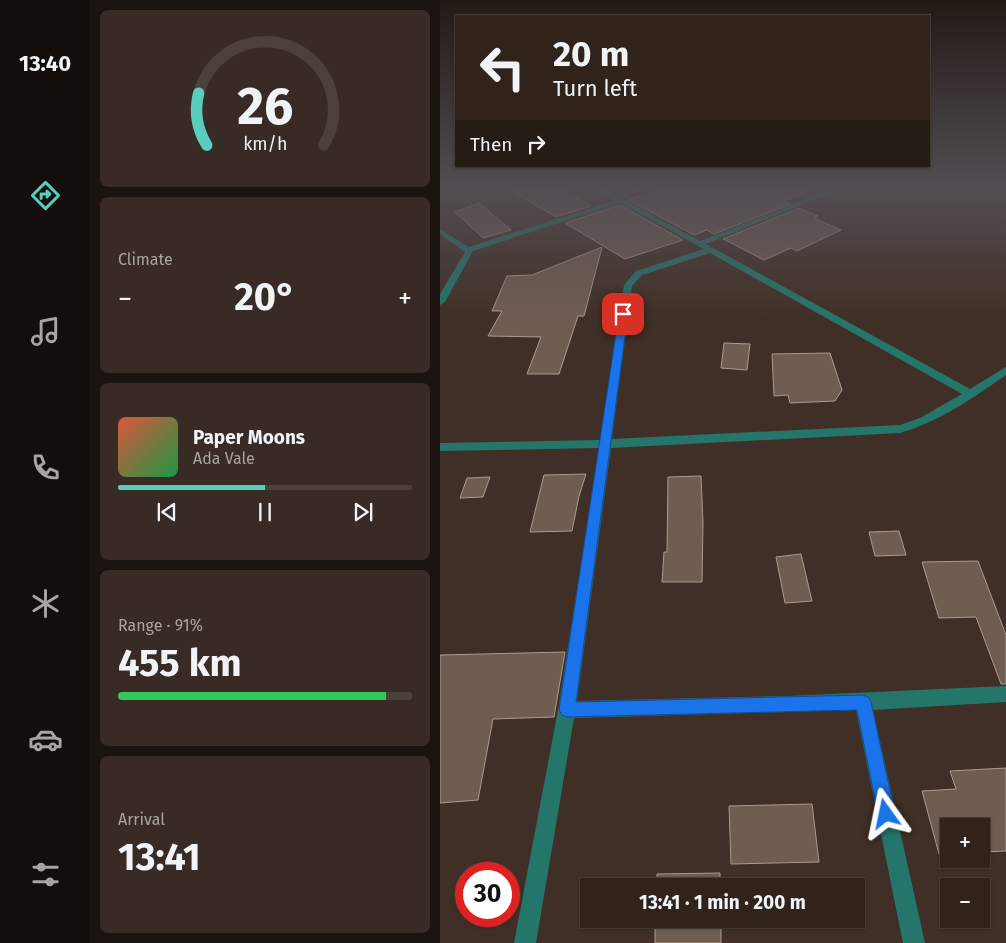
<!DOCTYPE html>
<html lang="en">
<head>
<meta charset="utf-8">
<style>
  body { margin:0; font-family:"Fira Sans",sans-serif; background:#382b25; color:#f1f3f6; height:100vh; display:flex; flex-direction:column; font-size:19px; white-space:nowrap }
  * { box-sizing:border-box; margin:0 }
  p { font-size:16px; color:#a8a4a3 }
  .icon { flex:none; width:28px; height:28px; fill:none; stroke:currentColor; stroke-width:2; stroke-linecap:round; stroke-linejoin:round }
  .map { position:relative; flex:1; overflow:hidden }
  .panel { display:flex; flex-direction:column; gap:10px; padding:10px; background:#1a130f; width:350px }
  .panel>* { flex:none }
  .hud { position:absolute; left:15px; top:15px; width:475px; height:152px; border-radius:0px; box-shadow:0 1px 4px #0004,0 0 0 1px #4b403b; background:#30231c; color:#f1f3f6; overflow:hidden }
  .buttons { position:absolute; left:500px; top:818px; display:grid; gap:10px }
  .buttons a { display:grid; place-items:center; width:50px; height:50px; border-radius:0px; background:#30231c; box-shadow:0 1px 4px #0004,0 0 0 1px #4b403b; font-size:25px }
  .speed { position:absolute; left:15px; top:862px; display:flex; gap:10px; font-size:25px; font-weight:700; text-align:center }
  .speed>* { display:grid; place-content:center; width:65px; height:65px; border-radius:50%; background:#30231c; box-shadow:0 1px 4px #0004,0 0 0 1px #4b403b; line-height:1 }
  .speed .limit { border:8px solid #d22; background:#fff; color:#111 }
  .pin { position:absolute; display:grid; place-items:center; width:42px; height:42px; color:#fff; margin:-21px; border-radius:10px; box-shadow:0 2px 8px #0006 }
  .me { position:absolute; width:55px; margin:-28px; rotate:348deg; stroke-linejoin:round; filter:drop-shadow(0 0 4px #0008) }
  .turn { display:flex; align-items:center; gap:18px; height:105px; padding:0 15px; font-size:22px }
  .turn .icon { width:65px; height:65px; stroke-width:2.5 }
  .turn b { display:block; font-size:35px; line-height:42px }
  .then { display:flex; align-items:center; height:48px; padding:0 15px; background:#0003; gap:10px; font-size:19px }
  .big { font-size:38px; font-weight:700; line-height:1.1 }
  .panel .tile { flex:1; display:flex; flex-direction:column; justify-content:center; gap:8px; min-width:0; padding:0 18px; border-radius:8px; background:#382b25 }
  .panel .dial { align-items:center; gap:0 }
  .dial svg { height:130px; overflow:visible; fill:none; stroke:#4b403b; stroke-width:7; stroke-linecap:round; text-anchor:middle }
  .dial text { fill:#f1f3f6; stroke:none }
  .song { display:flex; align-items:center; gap:15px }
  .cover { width:60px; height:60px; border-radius:8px; background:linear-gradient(135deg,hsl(10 70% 55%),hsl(140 70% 35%)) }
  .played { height:5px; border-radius:2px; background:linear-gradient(90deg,#59cebe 50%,#4b403b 50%) }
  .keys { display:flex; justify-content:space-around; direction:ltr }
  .heat { display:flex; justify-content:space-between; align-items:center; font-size:28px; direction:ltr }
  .charge { height:8px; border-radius:4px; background:linear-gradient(90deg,#34c759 91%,#4b403b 0) }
  .trip { position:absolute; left:140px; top:878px; width:285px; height:50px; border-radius:0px; background:#30231c; box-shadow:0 1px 4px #0004,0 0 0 1px #4b403b; font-weight:700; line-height:50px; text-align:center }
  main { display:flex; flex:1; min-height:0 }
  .tab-bar { display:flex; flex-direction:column; width:90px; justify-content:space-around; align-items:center; background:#130e0b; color:#a8a4a3 }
  .tab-bar .icon { width:35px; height:35px }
  .tab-bar .current { color:#59cebe }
  .tab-bar b { font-size:22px; color:#f1f3f6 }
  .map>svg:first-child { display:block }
</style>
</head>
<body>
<main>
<nav class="tab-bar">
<b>13:40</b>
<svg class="icon current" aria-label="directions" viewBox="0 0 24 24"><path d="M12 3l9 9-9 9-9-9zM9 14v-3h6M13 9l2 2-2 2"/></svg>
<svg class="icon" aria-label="music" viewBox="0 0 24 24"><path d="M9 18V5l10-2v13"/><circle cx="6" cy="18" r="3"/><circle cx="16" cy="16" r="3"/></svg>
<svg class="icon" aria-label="phone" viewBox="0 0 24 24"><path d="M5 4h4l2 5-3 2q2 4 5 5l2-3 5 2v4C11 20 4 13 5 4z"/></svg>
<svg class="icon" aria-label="climate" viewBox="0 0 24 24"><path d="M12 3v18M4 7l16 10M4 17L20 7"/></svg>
<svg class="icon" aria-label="car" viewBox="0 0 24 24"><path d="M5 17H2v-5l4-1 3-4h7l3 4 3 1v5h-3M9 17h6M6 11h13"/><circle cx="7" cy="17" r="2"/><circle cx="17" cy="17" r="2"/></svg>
<svg class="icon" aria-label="filters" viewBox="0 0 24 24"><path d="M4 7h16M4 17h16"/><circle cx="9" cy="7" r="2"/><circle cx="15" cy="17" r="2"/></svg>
</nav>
<section class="panel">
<div class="tile dial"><svg viewBox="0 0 100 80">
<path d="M14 69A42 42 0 1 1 86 69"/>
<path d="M14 69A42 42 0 0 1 9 37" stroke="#59cebe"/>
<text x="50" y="56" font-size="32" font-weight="700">26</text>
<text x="50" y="72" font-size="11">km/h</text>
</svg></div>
<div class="tile"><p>Climate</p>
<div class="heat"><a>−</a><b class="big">20°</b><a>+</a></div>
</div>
<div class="tile">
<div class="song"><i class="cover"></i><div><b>Paper Moons</b><p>Ada Vale</p></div></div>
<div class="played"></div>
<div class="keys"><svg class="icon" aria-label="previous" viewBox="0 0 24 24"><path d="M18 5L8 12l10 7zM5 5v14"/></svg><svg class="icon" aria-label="pause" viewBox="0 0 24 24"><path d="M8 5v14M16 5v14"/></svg><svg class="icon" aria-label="next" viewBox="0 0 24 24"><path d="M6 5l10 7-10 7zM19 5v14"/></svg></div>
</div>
<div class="tile"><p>Range · 91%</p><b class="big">455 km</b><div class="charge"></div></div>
<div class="tile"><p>Arrival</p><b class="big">13:41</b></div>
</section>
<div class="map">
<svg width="566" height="943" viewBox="0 0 566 943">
  <rect width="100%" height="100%" fill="#402f26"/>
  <path fill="#705d52" stroke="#ae998e" d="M 64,187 L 120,187 L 151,206 L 116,217 Z
    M 226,187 L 376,187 L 344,201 L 350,204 L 274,234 L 267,230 L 254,235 L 188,200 Z
    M 39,203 L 71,230 L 43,238 L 15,212 Z
    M 180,205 L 243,240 L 185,259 L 125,223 Z
    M 359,208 L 378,216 L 374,218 L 401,230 L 357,251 L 351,248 L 324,260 L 283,239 Z
    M 162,247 L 144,316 L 138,316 L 119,374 L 87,374 L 101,337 L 48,336 L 62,311 L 52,311 L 67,276 L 92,275 Z
    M 284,343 L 310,344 L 307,370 L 281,368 Z
    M 390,353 L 402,390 L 395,401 L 350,403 L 348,395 L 334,396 L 332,354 Z
    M 146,474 L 139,496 L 132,531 L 90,532 L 104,475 Z
    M 261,476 L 263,523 L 262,582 L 222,582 L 224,552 L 227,552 L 228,477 Z
    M 50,477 L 43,497 L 20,498 L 27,478 Z
    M 459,531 L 466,555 L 435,556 L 429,532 Z
    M 361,554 L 372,601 L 345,603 L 336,557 Z
    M 538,561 L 566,635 L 566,684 L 561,684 L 536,617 L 499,618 L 482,562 Z
    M 125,652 L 114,717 L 53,719 L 38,800 L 0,803 L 0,655 Z
    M 566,768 L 566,851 L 541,852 L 541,826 L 509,826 L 509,854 L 499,854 L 482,791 L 516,789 L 510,771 Z
    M 372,804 L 379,862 L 291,864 L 289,806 Z
    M 280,873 L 280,886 L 217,886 L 217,874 Z
    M 215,919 L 281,919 L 281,943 L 215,943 Z"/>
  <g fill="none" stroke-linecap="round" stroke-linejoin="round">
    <path fill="#24766b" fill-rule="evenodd" d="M 154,187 L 162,187 L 176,195 L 202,187 L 211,187 L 181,198 L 260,241 L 397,187 L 405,187 L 266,244 L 530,389 L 566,367 L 566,375 C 533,398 499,422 460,433 L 171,448 L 137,701 L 347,696 L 566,686 L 566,702 L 433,710 L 485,943 L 463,943 L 416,710 L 134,718 L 96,943 L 74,943 L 118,710 L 159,448 L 0,451 L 0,443 L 160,440 L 184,285 L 196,271 L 264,249 L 180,203 L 33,251 L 5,302 L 0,305 L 0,294 L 25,252 L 0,234 L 0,229 L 29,247 L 175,200 ZM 270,253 L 522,394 L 480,418 L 460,425 L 172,439 L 192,286 L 202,275 Z"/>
  </g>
  <linearGradient id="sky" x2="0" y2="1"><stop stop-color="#231a15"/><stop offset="0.59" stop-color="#534d52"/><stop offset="1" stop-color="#534d52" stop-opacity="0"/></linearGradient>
  <rect width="566" height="319" fill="url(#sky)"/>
  <path fill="#1a73e8" stroke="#114b97" d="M 183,311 L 188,314 L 136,702 L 423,695 L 428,697 L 431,702 L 455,814 L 453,820 L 446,822 L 440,820 L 438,814 L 417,710 L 127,717 L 122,715 L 119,710 L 179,314 Z"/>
</svg>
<div class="buttons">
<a>+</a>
<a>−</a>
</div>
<div class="speed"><div class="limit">30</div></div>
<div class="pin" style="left:183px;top:314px;background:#d93025"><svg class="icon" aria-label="arrive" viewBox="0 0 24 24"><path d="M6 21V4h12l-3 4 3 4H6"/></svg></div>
<svg class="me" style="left:446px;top:814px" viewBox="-20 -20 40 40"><path d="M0-17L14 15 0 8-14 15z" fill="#1a73e8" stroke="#fff" stroke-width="4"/></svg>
<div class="trip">13:41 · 1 min · 200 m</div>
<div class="hud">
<div class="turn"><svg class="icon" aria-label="left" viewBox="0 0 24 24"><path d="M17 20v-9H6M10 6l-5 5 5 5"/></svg><div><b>20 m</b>Turn left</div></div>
<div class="then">Then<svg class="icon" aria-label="right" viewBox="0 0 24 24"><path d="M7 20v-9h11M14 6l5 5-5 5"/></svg></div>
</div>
</div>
</main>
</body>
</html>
